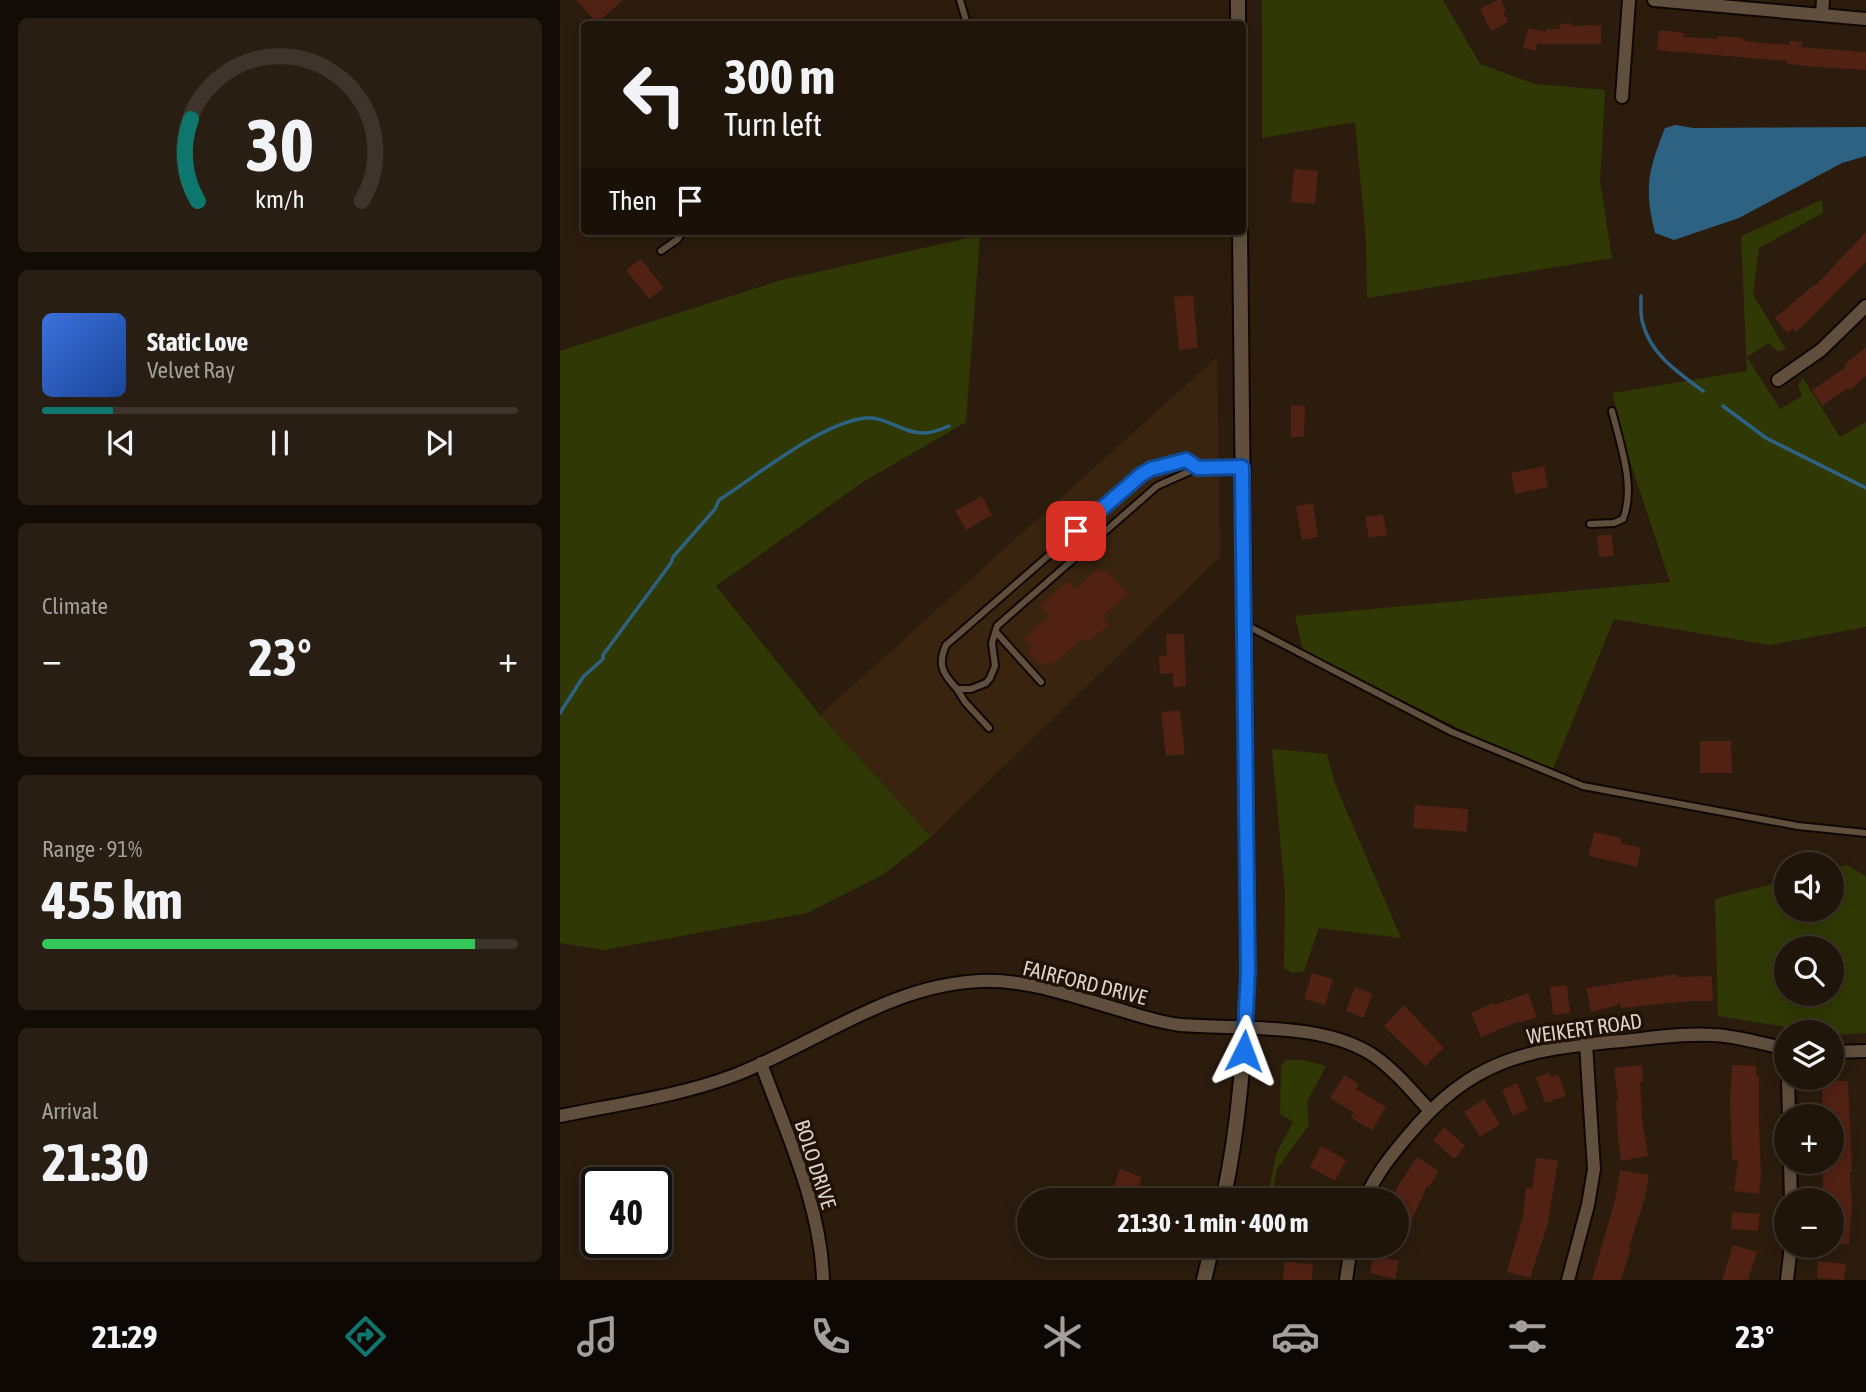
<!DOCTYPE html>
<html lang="en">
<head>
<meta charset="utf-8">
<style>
  body { margin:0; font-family:"Asap Condensed",sans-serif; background:#281e13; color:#f1f3f6; height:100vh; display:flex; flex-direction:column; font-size:26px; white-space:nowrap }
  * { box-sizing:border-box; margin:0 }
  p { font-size:23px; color:#a29f9c }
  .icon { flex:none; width:38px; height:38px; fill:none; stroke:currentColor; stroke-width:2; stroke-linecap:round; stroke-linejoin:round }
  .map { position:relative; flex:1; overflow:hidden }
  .sheet { display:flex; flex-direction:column; gap:18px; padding:18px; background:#120c06; width:560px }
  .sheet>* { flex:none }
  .guide { position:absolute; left:21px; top:21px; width:665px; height:214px; border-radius:7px; box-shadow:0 4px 18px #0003,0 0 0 2px #3d342b; background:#20150a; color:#f1f3f6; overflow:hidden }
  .buttons { position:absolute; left:1214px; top:852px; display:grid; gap:14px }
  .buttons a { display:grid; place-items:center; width:70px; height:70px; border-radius:50%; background:#20150a; box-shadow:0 4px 18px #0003,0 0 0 2px #3d342b; font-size:35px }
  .speed { position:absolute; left:21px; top:1167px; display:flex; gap:14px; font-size:35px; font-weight:700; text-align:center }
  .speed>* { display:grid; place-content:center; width:91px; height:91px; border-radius:50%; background:#20150a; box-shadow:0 4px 18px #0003,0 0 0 2px #3d342b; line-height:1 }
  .speed .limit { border:4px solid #111; border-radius:10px; background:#fff; color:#111 }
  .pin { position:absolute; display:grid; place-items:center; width:60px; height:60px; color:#fff; margin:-30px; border-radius:14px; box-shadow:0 4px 10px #0006 }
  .me { position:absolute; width:77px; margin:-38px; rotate:3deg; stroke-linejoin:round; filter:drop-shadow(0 0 5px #0008) }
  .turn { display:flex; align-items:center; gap:24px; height:147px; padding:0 28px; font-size:32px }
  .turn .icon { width:91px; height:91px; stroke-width:2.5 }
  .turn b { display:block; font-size:49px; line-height:60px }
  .then { display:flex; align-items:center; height:66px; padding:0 28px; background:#0003; gap:14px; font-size:26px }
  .big { font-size:52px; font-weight:700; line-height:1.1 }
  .sheet .widget { flex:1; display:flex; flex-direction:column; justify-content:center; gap:10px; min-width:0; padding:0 24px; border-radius:10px; background:#281e13 }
  .sheet .dial { align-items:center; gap:0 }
  .dial svg { height:182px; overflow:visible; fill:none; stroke:#3d342b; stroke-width:7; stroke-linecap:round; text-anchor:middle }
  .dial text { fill:#f1f3f6; stroke:none }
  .song { display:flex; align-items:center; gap:21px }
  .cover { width:84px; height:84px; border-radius:10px; background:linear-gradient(135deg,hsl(220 70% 55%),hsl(220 70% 35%)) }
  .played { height:7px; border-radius:4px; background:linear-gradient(90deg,#0f766e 15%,#3d342b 15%) }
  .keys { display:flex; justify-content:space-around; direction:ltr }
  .heat { display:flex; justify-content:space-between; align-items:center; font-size:38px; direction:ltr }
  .charge { height:10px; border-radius:5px; background:linear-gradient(90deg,#34c759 91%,#3d342b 0) }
  .trip { position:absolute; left:457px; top:1188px; width:392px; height:70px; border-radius:35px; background:#20150a; box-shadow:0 4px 18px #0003,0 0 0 2px #3d342b; font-weight:700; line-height:70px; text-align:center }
  .tabs { display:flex; height:112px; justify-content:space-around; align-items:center; background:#0d0804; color:#a29f9c }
  .tabs .icon { width:49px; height:49px }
  .tabs .selected { color:#0f766e }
  .tabs b { font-size:32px; color:#f1f3f6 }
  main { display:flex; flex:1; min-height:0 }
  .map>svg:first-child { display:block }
</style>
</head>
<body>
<main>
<section class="sheet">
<div class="widget dial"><svg viewBox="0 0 100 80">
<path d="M14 69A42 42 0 1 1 86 69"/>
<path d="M14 69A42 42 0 0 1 11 33" stroke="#0f766e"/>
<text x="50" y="56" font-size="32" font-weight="700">30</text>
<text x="50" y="72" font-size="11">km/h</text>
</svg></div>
<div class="widget">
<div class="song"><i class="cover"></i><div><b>Static Love</b><p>Velvet Ray</p></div></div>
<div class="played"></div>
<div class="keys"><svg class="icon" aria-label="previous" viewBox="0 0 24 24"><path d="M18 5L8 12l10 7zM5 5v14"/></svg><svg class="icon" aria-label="pause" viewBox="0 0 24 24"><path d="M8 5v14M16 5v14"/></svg><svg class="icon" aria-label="next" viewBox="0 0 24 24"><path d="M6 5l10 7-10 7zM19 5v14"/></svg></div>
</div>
<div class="widget"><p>Climate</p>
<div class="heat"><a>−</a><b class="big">23°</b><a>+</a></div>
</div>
<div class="widget"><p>Range · 91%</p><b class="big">455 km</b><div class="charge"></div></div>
<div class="widget"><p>Arrival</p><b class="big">21:30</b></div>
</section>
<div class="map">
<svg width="1306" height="1280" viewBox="0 0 1306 1280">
  <rect width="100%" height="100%" fill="#2b1c0d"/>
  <path fill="#38240f" d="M 657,357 L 660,557 L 371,837 L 260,715 Z"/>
  <path fill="#303905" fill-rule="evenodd" d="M 702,0 L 883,0 L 920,64 L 975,84 L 1045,90 L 1040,182 L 1052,258 L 807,298 L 806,240 L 795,122 L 702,138 Z
    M 1262,200 L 1263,213 L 1199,248 L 1193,294 L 1226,350 L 1217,351 L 1209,343 L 1187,357 L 1220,409 L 1242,396 L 1238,385 L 1243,378 L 1280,437 L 1306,422 L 1306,627 L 1210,645 L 1054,619 L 991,774 L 743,651 L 735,616 L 1110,582 L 1059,428 L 1053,393 L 1187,371 L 1181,236 Z
    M 420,235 L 406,422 L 303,482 L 156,586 L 260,715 L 371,837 L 324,874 L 247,913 L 44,950 L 0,943 L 0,351 L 218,281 Z
    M 712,749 L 767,754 L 775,784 L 841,938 L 759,928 L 744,971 L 732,973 L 724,968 L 725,893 Z
    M 1287,865 L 1306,876 L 1306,1033 L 1275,1035 L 1158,1016 L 1155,899 L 1227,880 L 1227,910 L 1272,910 L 1272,869 ZM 1272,948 L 1272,994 L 1227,994 L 1227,948 Z
    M 726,1060 L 743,1060 L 766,1066 L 747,1102 L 749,1125 L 717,1169 L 711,1200 L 707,1200 L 716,1154 L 733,1122 L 720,1114 L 721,1066 Z"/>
  <path fill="#2e6282" d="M 1115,125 L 1133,128 L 1306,127 L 1306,156 L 1282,163 L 1179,218 L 1114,240 L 1095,233 C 1084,188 1088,171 1105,128 Z"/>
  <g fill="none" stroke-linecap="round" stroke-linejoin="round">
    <path stroke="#2e6282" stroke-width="3.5" d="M 1081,296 C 1081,305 1080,316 1083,324 C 1091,355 1119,373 1143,391
      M 1163,406 L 1206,438 L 1306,488
      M 0,713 L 23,677 L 43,659 L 43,655 L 111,563 L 113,557 L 155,509 L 159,500 C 198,475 259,424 305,418 C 326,416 344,434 363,433 C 372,433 380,430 389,426"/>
  </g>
  <path fill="#512114" d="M 16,0 L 63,0 L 37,23 Z
    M 937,0 L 941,0 L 946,10 L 943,12 L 948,22 L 931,31 L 920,9 Z
    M 1011,23 L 1011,26 L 1041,25 L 1041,44 L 977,44 L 976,51 L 963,48 L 968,28 L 986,32 L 986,29 L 1000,29 L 1000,24 Z
    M 1099,30 L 1124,33 L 1123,37 L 1158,39 L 1158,36 L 1183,38 L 1182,41 L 1229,45 L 1229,41 L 1242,42 L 1241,47 L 1306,52 L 1306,70 L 1257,67 L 1227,64 L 1227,61 L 1097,50 Z
    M 734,169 L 758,171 L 755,204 L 731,202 Z
    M 1306,232 L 1306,262 L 1246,323 L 1236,332 L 1233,328 L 1227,333 L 1215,318 L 1254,285 L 1255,286 Z
    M 81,259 L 104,288 L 89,299 L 66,270 Z
    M 633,295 L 638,348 L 619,350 L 614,297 Z
    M 1306,347 L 1306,376 L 1290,390 L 1288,388 L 1262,406 L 1252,390 L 1286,367 L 1284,365 Z
    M 731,405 L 745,406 L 744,437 L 731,437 Z
    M 984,466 L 988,487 L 955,494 L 951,473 Z
    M 422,496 L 432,515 L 406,530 L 395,511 Z
    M 753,503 L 758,537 L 742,540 L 736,506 Z
    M 823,514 L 827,535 L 809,538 L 805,517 Z
    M 1051,534 L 1054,556 L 1039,557 L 1037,536 Z
    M 539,568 L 543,573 L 546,570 L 568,594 L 542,617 L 548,625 L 527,643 L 523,638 L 492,665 L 489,661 L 482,667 L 468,651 L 472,647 L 464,638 L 489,616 L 480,605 L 508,581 L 515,589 Z
    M 606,634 L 624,634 L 626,686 L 613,687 L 613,673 L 600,674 L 599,656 L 607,655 Z
    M 620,710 L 625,754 L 606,756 L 601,712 Z
    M 1140,741 L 1171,741 L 1172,773 L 1140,773 Z
    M 855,805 L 908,809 L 907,832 L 853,828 Z
    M 1034,832 L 1062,838 L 1061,843 L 1081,848 L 1077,867 L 1029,856 Z
    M 752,973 L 773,979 L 765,1005 L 744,999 Z
    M 1117,974 L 1117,977 L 1152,976 L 1153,1001 L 1129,1001 L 1061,1008 L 1061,1004 L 1031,1012 L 1026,988 Z
    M 1007,985 L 1010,1013 L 993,1015 L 990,987 Z
    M 795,987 L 813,994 L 803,1018 L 786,1011 Z
    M 968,993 L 977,1017 L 959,1023 L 959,1021 L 921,1037 L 911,1013 L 933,1003 L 934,1005 Z
    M 844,1005 L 884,1048 L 865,1066 L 824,1026 Z
    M 1082,1065 L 1083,1082 L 1080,1082 L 1082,1117 L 1088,1156 L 1061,1161 L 1058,1137 L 1056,1101 L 1058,1101 L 1054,1068 Z
    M 1172,1065 L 1196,1066 L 1196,1076 L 1199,1076 L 1199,1123 L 1201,1176 L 1199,1194 L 1174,1191 L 1178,1160 L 1172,1160 L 1170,1100 Z
    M 989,1073 L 991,1077 L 998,1074 L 1006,1096 L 985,1103 L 976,1077 Z
    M 784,1075 L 799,1084 L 796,1089 L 826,1107 L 812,1130 L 791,1118 L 794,1113 L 770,1098 Z
    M 1262,1081 L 1288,1081 L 1292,1172 L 1290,1172 L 1292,1204 L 1289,1244 L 1272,1243 L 1275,1204 L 1272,1203 L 1272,1200 L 1263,1200 L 1263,1162 L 1272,1162 L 1272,1116 L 1263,1116 Z
    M 957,1083 L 968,1109 L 953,1116 L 942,1090 Z
    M 924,1099 L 940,1124 L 920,1137 L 904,1112 Z
    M 884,1127 L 905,1146 L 894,1159 L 873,1140 Z
    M 761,1146 L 786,1160 L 775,1181 L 750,1167 Z
    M 857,1157 L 879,1171 L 869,1187 L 867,1186 L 852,1220 L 845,1245 L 836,1243 L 836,1200 L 831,1200 L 838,1186 Z
    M 976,1158 L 998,1160 L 988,1224 L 970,1278 L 947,1272 L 963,1216 L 966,1188 L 972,1189 Z
    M 560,1169 L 582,1177 L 574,1200 L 549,1200 Z
    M 1060,1170 L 1089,1175 L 1085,1198 L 1069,1247 L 1071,1248 L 1061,1280 L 1032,1280 L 1055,1200 Z
    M 1172,1212 L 1200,1214 L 1198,1231 L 1171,1229 Z
    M 1173,1245 L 1197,1252 L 1188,1280 L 1162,1280 Z
    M 814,1255 L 839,1261 L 835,1279 L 810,1273 Z
    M 1258,1261 L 1286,1264 L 1284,1280 L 1257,1278 Z
    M 724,1262 L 753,1264 L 752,1280 L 723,1280 Z"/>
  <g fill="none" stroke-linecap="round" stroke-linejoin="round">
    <defs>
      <path id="service" d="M 400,0 L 407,24
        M 101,251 L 118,239 L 122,231
        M 637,468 L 626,460 L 591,469 L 582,474 L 386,645 C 377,665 383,674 397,689 L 411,689 L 426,683 L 430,678 L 435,666 L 432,643 L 437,626 L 597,486 L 637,468 L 681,467
        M 1030,524 L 1054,523 L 1063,519 C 1076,487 1060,444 1052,411
        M 686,625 L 892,732 L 1023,786 L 1238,826 L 1306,833
        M 436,632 L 481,682
        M 397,689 L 405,702 L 429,728"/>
      <path id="minor" d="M 1094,0 L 1306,19
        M 1262,14 L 1263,0
        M 1062,97 L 1069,0
        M 1218,380 L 1261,350 L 1306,306
        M 1272,1052 L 1306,1051
        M 201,1063 C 226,1133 261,1205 263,1280
        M 1228,1078 L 1229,1116
        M 0,1116 C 58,1104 120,1096 175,1075 C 257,1043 329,985 420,981 C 470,979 517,998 564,1011 C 583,1017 601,1023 621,1025 C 681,1030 766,1021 817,1058 C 837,1073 853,1092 869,1110
        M 1230,1162 L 1231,1200
        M 805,1200 C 814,1177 830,1157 846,1138 C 911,1059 965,1049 1062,1041 C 1092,1038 1123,1033 1153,1035 C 1178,1036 1203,1044 1227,1049
        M 786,1280 L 791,1246
        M 1008,1280 L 1028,1205 L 1034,1169 L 1026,1044
        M 1227,1280 L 1231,1246"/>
      <path id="tertiary" d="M 678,24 L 678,0
        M 663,1200 C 680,1124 684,1048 688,970 L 680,231
        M 644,1280 L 652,1246"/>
    </defs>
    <use href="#service" stroke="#120600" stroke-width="10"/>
    <use href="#minor" stroke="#120600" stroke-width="16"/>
    <use href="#tertiary" stroke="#120600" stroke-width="18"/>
    <use href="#service" stroke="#604f3e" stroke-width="6"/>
    <use href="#minor" stroke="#604f3e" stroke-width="12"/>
    <use href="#tertiary" stroke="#604f3e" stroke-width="14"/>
  </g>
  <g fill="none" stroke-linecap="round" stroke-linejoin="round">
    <defs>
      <path id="route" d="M 516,531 L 582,474 L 591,469 L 626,460 L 638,468 L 682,467 L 688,971 L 684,1051"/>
    </defs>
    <use href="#route" stroke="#114b97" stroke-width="18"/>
    <use href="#route" stroke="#1a73e8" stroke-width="12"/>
  </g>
  <g text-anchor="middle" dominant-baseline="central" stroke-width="7" stroke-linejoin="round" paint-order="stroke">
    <g font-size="21" fill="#ddd3ca" stroke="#211205">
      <text transform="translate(525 982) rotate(14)">FAIRFORD DRIVE</text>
      <text transform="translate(1024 1028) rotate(-8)">WEIKERT ROAD</text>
      <text transform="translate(256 1164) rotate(72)">BOLO DRIVE</text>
    </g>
  </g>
</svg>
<div class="buttons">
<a><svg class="icon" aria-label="sound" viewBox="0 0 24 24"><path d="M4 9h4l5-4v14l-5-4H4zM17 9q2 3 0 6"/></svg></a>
<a><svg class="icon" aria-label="search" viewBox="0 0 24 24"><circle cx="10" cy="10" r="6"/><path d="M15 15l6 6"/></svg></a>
<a><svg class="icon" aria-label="layers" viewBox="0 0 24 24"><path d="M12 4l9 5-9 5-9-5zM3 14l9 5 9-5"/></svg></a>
<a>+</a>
<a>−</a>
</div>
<div class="speed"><div class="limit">40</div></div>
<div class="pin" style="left:516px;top:531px;background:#d93025"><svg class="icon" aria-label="arrive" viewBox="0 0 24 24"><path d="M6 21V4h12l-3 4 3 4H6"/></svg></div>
<svg class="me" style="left:684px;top:1051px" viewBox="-20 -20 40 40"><path d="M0-17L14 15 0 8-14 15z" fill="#1a73e8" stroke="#fff" stroke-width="4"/></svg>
<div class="trip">21:30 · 1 min · 400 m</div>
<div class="guide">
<div class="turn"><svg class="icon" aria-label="left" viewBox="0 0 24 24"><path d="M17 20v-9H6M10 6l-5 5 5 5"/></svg><div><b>300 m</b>Turn left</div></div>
<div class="then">Then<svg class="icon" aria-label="arrive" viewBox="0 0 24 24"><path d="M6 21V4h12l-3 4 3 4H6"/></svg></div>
</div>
</div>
</main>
<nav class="tabs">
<b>21:29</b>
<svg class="icon selected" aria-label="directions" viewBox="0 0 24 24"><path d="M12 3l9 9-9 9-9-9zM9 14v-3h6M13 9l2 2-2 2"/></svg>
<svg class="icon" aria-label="music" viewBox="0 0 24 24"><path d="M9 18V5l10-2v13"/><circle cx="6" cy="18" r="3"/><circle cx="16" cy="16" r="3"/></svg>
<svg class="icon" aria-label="phone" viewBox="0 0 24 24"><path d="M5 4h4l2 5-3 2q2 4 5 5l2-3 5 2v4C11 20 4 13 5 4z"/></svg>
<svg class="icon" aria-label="climate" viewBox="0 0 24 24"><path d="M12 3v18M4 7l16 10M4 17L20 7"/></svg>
<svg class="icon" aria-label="car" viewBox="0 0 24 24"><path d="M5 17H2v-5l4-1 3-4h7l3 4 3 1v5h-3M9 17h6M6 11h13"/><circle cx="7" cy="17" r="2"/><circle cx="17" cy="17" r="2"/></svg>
<svg class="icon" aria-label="filters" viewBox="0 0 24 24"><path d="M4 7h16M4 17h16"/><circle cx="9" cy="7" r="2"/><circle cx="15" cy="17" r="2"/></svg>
<b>23°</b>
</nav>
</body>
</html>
